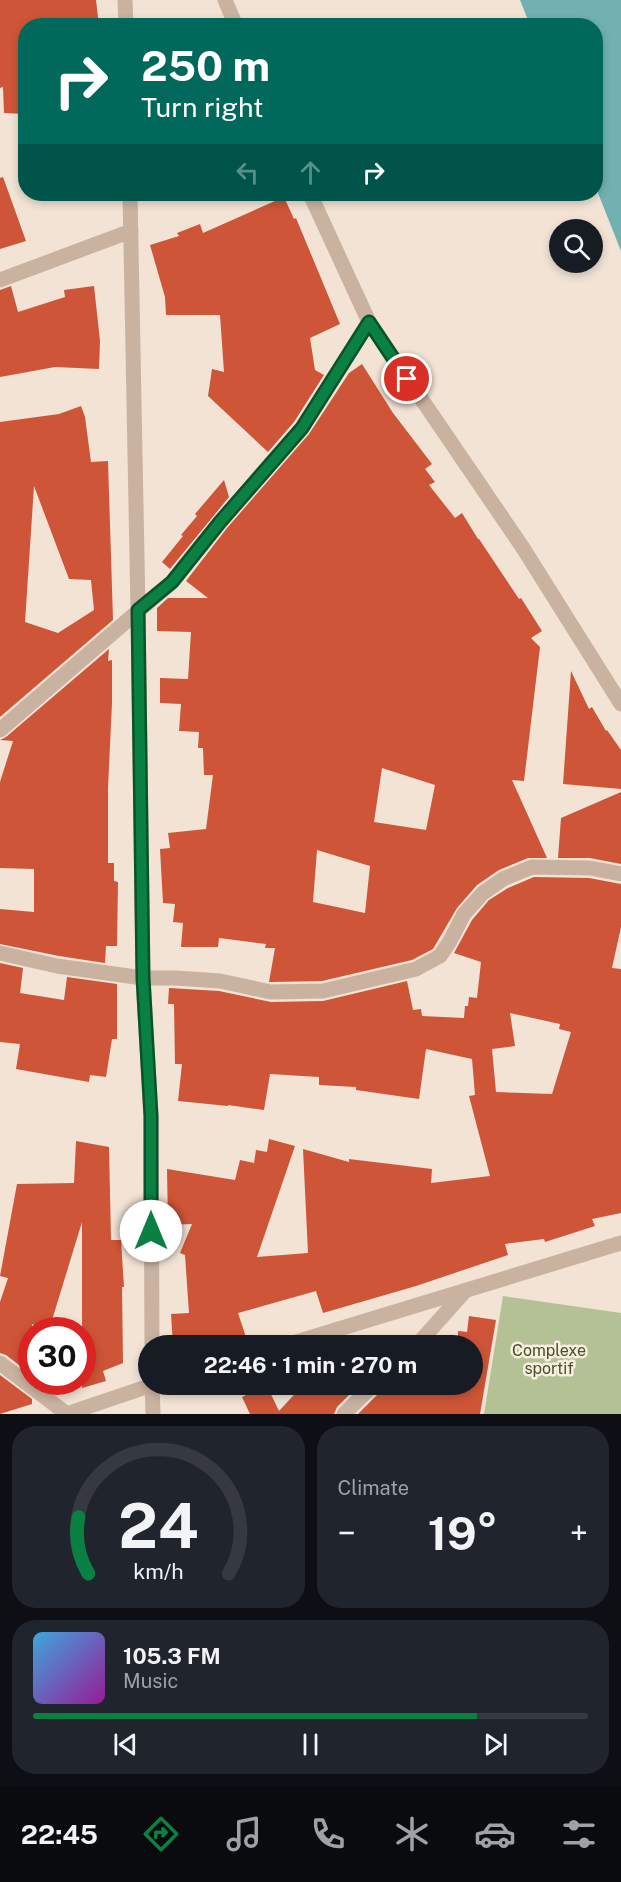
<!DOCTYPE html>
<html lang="en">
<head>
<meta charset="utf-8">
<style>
  body { margin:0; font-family:"Public Sans",sans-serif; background:#20242c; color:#f1f3f6; height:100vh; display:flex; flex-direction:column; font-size:22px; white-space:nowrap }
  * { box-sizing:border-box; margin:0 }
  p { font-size:20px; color:#9ea1a6 }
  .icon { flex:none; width:33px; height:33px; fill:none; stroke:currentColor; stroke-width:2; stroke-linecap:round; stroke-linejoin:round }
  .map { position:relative; height:1414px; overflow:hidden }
  .panel { display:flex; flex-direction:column; gap:12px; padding:12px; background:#0d0f14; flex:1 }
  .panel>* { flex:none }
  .banner { position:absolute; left:18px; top:18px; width:585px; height:183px; border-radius:24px; box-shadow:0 3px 9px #0003; background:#00695c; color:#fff; overflow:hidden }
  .controls { position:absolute; left:549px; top:219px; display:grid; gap:12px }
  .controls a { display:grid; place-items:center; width:54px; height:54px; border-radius:50%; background:#171b24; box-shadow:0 3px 9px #0003; font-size:30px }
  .speed { position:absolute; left:18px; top:1317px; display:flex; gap:12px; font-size:30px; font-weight:700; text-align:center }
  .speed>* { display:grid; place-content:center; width:78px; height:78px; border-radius:50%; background:#171b24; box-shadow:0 3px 9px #0003; line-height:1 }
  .speed .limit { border:9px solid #d22; background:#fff; color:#111 }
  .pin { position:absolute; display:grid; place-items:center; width:51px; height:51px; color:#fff; margin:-26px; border:3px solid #fff; border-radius:50%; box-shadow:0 2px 6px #0007 }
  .me { position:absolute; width:66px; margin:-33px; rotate:0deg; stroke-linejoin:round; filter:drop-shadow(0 0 4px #0008) }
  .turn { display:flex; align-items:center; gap:21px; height:126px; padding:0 24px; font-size:27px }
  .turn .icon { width:78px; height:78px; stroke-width:2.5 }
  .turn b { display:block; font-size:42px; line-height:51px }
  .lanes { display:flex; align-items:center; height:57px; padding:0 24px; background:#0003; justify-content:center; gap:30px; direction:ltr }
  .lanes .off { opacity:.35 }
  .big { font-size:45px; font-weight:700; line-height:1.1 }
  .panel .widget { flex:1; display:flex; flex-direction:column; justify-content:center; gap:9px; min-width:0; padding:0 21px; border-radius:24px; background:#20242c }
  .panel .dial { align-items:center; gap:0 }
  .dial svg { height:156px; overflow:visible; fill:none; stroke:#363941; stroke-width:7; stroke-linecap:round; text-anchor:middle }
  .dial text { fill:#f1f3f6; stroke:none }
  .song { display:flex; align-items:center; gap:18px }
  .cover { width:72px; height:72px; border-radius:9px; background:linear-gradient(135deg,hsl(200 70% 55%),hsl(300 70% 35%)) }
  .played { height:6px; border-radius:3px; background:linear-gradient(90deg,#0b8043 80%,#363941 80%) }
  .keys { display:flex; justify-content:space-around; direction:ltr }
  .heat { display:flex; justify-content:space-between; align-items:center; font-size:33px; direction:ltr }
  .panel .tiles { flex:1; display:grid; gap:12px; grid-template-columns:1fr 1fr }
  .widget:last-child { grid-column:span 2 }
  .trip { position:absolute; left:138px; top:1335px; width:345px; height:60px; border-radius:30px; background:#171b24; box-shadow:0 3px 9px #0003; font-weight:700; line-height:60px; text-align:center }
  .tabs { display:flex; height:96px; justify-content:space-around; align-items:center; background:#090b0e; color:#9ea1a6 }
  .tabs .icon { width:42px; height:42px }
  .tabs .on { color:#0b8043 }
  .tabs b { font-size:27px; color:#f1f3f6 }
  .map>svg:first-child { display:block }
</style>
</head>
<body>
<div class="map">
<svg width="621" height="1414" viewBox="0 0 621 1414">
  <rect width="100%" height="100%" fill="#f2e3d5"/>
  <path fill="#b4c195" d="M 503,1296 L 621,1313 L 621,1414 L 484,1414 Z"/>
  <path fill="#72b1b1" d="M 520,0 L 621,0 L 621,251 L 596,188 L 596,26 L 530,25 Z"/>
  <path fill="#ce5537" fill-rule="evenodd" d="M 0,0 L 96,0 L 99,26 L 26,26 L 26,114 L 4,113 L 3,87 L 0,88 Z
    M 3,177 L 26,241 L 0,249 L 0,178 Z
    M 284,197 L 294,219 L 296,218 L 340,324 L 310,338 L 315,370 L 324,375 L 294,422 L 268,452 L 208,396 L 212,369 L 224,372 L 220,315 L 166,315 L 165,297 L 150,245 L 179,236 L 177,233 L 200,224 L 203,233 Z
    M 11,286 L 18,312 L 65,297 L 64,290 L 94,286 L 100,341 L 99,369 L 55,367 L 0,377 L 0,290 Z
    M 362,364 L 393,413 L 432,464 L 425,469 L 435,482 L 429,485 L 455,518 L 462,513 L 478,539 L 479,539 L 519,599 L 521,598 L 542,631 L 531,638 L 540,647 L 524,781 L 512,780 L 547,858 L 528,858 L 499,870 L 477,885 L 457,908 L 433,949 L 412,960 L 322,981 L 272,982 L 269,982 L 275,948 L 265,948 L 266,944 L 219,938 L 218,947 L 181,947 L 183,923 L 173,922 L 175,904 L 163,903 L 160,849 L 170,848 L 168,833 L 206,829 L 213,775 L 204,775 L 203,748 L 198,748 L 199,732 L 179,731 L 181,704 L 160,703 L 160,678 L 188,679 L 191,632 L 157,631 L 157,608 L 168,598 L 208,598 L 186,581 L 227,528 L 309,434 L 349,373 ZM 382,768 L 435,785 L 426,830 L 374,822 ZM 317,850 L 370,866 L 365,913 L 313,902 Z
    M 81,406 L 85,417 L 91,462 L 108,461 L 113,620 L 0,717 L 0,422 L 59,414 ZM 34,486 L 69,579 L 91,580 L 94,610 L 58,633 L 25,622 Z
    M 224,480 L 229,497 L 170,569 L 162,562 L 183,536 L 181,535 L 197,516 L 195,514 Z
    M 109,649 L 108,661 L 112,660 L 112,703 L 108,788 L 108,863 L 114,863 L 114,881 L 118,882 L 117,946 L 106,946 L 105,963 L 59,956 L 0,944 L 0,909 L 34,912 L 34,869 L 0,868 L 0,782 L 13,741 L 0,740 L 6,737 Z
    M 571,671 L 589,709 L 592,707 L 606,731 L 607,730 L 621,750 L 621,789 L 563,784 Z
    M 621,792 L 621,864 L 590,858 L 558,858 L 561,818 Z
    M 534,877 L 589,878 L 621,884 L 621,927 L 612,968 L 621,969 L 621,1213 L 592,1219 L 595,1226 L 545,1242 L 544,1239 L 505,1244 L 508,1255 L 416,1286 L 323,1313 L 316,1291 L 238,1313 L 246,1337 L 219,1346 L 173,1346 L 171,1314 L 189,1313 L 185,1255 L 180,1253 L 192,1224 L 168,1225 L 167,1169 L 235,1180 L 240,1160 L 254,1163 L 256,1150 L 267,1152 L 269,1139 L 295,1146 L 257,1257 L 308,1253 L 303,1149 L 349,1162 L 349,1159 L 432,1169 L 431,1183 L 490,1176 L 469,1096 L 475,1095 L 472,1059 L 426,1049 L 419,1099 L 356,1090 L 356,1087 L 319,1085 L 319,1077 L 270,1074 L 264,1110 L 228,1105 L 228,1106 L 178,1101 L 182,1064 L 175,1064 L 174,1004 L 168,1004 L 169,988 L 219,991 L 271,1002 L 323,1001 L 407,981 L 413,1010 L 421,1009 L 422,1016 L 464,1018 L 465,1006 L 468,1006 L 469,997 L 477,998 L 481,962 L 454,953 L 472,920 L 489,900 L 508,888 ZM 510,1013 L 560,1024 L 559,1029 L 571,1032 L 552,1094 L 496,1092 L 492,1049 L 515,1046 Z
    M 0,963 L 23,968 L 20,993 L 64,1000 L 67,977 L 117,984 L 117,1039 L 112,1039 L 106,1077 L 90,1075 L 89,1082 L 16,1069 L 20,1044 L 0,1042 Z
    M 76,1141 L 109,1147 L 111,1240 L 121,1240 L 124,1287 L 122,1287 L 123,1363 L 103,1371 L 106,1381 L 82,1388 L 82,1222 L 49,1330 L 32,1324 L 32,1375 L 6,1355 L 0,1353 L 0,1302 L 8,1278 L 0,1276 L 17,1184 L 74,1183 Z
    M 469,1316 L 496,1320 L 480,1414 L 358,1414 L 381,1391 L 383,1384 L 472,1384 L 472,1346 L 458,1346 L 458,1331 L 467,1332 Z
    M 0,1375 L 32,1399 L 32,1404 L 0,1414 Z
    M 244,1384 L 266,1384 L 279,1411 L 304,1384 L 360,1384 L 337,1407 L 334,1414 L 250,1414 L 242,1397 L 248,1394 Z"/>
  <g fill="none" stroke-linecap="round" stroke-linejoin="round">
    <path stroke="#cab2a1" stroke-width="15" d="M 125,0 L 126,26
      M 225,0 L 236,26
      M 130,194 L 138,610 L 143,978 L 151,1116 L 152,1346
      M 310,194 L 369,322 L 523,548 L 621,704
      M 0,280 L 131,231
      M 0,730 L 172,582 L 220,522 L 302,428 L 369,322
      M 0,953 L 57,966 L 143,978 L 176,978 L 220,981 L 271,992 L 323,991 L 416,969 L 440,956 L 450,941 L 464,914 L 483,893 L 503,879 L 532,867 L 590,868 L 621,874
      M 283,1346 L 621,1243
      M 416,1346 L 466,1290
      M 0,1363 L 67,1414
      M 152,1384 L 153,1414
      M 66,1414 L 155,1384
      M 344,1414 L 374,1384"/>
  </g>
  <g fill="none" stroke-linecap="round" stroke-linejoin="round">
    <defs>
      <path id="route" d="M 151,1231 L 151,1116 L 143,978 L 138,610 L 172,582 L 220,522 L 302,428 L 369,322 L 407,379"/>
    </defs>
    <use href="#route" stroke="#07532c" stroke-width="15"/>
    <use href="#route" stroke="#0b8043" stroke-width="10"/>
  </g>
  <g text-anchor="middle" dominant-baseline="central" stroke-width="5" stroke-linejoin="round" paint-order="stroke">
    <g font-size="16" fill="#455426" stroke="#faede1">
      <text x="549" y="1350">Complexe<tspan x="549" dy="18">sportif</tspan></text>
    </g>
  </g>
</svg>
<div class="controls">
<a><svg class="icon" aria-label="search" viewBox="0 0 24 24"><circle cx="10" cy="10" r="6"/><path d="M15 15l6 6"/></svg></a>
</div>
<div class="speed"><div class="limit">30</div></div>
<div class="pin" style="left:407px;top:379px;background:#d93025"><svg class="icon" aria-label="arrive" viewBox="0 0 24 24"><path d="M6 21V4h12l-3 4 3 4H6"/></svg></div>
<svg class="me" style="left:151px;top:1231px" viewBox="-20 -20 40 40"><circle r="19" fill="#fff"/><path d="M0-13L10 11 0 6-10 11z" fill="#0b8043"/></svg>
<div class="trip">22:46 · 1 min · 270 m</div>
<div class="banner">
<div class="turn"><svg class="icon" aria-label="right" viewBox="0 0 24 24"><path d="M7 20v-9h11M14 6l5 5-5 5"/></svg><div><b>250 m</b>Turn right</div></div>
<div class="lanes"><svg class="icon off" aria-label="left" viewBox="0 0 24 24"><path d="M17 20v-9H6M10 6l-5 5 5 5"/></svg><svg class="icon off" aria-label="ahead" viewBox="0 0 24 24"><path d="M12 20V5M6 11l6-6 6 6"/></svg><svg class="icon" aria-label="right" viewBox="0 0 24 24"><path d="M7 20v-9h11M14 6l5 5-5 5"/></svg></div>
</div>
</div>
<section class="panel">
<div class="tiles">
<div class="widget dial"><svg viewBox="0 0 100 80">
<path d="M14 69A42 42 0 1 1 86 69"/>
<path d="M14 69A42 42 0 0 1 9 40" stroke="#0b8043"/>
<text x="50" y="56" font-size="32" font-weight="700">24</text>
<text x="50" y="72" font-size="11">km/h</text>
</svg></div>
<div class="widget"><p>Climate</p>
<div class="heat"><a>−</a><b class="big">19°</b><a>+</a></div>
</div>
<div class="widget">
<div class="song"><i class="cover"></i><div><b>105.3 FM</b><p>Music</p></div></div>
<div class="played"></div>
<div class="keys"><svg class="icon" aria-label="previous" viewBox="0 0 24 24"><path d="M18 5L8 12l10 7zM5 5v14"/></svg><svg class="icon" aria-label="pause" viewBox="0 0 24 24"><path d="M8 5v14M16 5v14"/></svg><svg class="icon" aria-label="next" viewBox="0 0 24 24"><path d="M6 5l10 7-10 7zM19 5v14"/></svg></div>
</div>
</div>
</section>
<nav class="tabs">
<b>22:45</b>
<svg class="icon on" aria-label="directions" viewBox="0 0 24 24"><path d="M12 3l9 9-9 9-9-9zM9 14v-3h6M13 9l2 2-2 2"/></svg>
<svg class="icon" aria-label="music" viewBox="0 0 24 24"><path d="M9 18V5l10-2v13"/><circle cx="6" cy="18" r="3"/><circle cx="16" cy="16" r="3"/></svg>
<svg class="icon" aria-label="phone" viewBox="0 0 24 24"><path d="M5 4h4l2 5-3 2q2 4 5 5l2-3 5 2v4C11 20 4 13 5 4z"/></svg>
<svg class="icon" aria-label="climate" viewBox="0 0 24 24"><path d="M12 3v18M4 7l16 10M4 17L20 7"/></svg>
<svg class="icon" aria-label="car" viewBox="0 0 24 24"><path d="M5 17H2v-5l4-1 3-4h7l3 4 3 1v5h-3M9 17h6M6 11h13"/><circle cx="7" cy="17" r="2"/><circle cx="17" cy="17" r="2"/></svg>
<svg class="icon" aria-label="filters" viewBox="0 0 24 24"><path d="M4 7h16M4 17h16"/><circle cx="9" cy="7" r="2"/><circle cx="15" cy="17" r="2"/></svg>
</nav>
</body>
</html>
